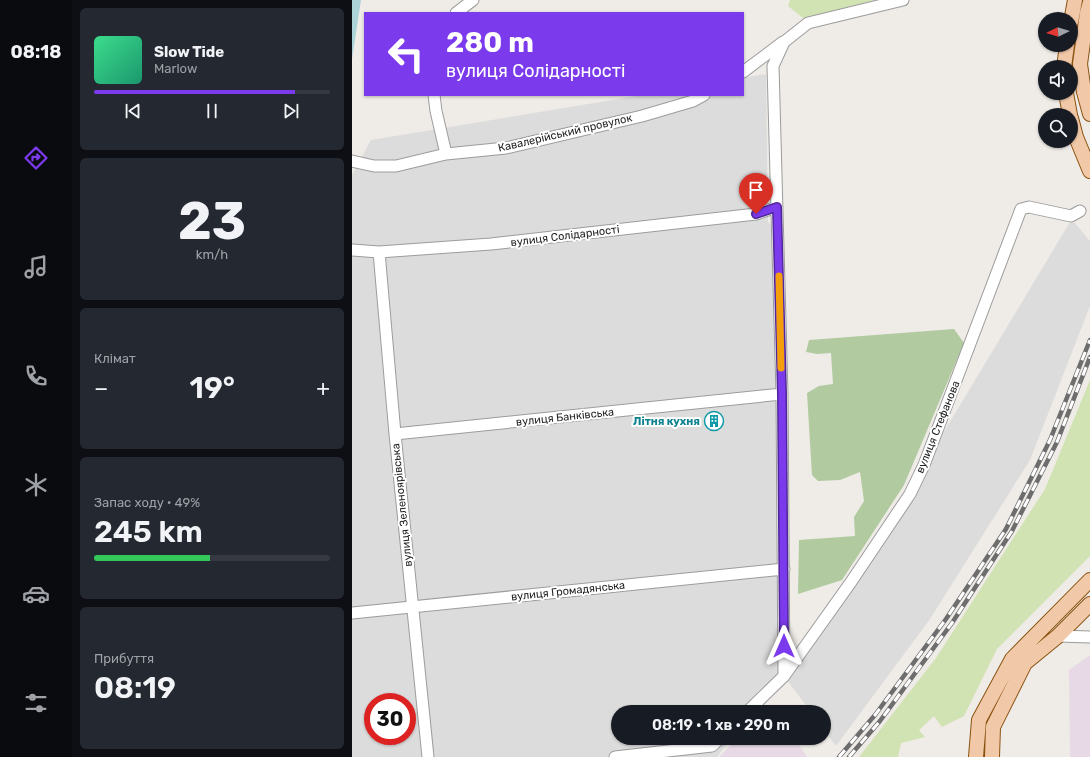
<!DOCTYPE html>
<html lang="uk">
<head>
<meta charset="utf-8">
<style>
  body { margin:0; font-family:Rubik,sans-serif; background:#242831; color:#f1f3f6; height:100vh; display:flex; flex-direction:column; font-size:15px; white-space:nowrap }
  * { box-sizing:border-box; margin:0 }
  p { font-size:13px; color:#9ea1a6 }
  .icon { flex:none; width:22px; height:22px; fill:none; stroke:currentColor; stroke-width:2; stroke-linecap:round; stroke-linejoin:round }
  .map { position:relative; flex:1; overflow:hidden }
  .side { display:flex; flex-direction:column; gap:8px; padding:8px; background:#0d0f14; width:280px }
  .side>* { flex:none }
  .banner { position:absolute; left:12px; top:12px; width:380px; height:84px; border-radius:0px; box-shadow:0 1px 3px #0004; background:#7c3aed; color:#fff; overflow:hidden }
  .needle { width:26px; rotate:265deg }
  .fabs { position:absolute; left:686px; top:12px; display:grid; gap:8px }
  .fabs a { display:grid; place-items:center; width:40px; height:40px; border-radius:50%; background:#171b24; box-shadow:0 1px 3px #0004; font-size:20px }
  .speed { position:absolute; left:12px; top:693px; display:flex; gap:8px; font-size:20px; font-weight:700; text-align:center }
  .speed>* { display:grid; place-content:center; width:52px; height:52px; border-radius:50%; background:#171b24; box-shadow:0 1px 3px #0004; line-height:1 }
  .speed .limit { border:6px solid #d22; background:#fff; color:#111 }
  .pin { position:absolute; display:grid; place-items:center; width:34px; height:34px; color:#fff; margin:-41px -17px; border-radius:50% 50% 50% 0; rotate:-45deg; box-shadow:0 0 4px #0007 }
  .pin .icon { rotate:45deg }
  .me { position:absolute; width:44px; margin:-22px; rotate:0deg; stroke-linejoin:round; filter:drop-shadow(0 0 3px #0008) }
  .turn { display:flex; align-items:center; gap:14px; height:84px; padding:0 16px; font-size:18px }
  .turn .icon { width:52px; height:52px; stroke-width:2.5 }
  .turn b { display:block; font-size:28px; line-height:34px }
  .big { font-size:30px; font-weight:600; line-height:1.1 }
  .side .tile { flex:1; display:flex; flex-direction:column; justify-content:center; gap:6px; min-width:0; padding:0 14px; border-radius:6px; background:#242831 }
  .side .dial { align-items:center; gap:0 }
  .dial b { font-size:52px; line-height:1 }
  .song { display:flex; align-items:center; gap:12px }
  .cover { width:48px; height:48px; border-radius:6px; background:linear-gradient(135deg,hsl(150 70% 55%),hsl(160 70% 35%)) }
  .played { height:4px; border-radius:2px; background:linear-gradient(90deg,#7c3aed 85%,#363941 85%) }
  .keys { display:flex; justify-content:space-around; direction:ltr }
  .heat { display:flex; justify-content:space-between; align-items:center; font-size:22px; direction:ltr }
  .charge { height:6px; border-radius:3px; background:linear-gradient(90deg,#34c759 49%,#363941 0) }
  .trip { position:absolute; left:259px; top:705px; width:220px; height:40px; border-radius:20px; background:#171b24; box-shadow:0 1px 3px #0004; font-weight:600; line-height:40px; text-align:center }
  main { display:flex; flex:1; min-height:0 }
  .tabs { display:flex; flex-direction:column; width:72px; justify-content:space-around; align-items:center; background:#090b0e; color:#9ea1a6 }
  .tabs .icon { width:28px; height:28px }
  .tabs .on { color:#7c3aed }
  .tabs b { font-size:18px; color:#f1f3f6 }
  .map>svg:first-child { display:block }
</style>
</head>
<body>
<main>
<nav class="tabs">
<b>08:18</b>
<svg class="icon on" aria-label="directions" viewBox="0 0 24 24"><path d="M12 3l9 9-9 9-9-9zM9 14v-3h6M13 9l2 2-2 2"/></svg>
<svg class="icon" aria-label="music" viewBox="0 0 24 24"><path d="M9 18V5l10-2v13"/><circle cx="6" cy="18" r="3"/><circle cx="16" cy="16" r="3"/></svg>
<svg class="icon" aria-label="phone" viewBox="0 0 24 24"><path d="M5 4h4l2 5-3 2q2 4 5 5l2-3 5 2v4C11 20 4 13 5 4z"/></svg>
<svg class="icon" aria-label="climate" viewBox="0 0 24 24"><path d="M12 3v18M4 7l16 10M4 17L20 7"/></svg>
<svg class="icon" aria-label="car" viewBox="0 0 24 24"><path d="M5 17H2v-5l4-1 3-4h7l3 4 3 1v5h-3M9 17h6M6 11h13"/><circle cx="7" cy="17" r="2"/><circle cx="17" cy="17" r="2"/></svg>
<svg class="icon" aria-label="filters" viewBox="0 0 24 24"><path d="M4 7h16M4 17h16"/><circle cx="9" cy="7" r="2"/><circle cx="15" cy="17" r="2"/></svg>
</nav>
<section class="side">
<div class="tile">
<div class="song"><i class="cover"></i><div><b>Slow Tide</b><p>Marlow</p></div></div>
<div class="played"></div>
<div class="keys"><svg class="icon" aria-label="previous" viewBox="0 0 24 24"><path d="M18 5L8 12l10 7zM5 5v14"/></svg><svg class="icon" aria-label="pause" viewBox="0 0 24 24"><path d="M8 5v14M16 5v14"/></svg><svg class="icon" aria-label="next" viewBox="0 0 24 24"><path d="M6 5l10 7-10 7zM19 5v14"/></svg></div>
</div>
<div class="tile dial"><b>23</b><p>km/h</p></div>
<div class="tile"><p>Клімат</p>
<div class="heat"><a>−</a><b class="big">19°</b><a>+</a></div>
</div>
<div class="tile"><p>Запас ходу · 49%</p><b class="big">245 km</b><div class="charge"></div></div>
<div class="tile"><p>Прибуття</p><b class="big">08:19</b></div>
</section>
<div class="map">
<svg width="738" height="757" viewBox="0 0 738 757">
  <rect width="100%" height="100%" fill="#efebe7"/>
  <path fill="#dddcdc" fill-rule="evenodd" d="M 414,74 L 416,222 L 423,230 L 432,669 L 399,712 L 266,712 L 266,738 L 379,738 L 365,757 L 0,757 L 0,175 L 19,140 L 290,95 L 391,95 L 391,78 ZM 21,702 L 55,702 L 55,736 L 21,736 Z
    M 718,222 L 723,223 L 738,241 L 738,306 L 678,460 L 578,619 L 484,746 L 472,730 L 472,712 L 459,712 L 432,676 L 572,465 Z"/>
  <path fill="#e7d9e6" d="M 738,655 L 738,757 L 718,757 L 717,670 Z
    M 386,738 L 442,738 L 455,757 L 367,757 Z"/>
  <path fill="#d1e3b2" d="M 438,0 L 524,0 L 451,18 L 436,6 Z
    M 738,380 L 738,556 L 645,649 L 612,716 L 590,727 L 582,716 L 567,730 L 573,737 L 549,743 L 546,757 L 507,757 L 584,658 L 693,489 Z"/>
  <path fill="#b1caa0" d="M 602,329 L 612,343 L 552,485 L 490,580 L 446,594 L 447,540 L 503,536 L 502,517 L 512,501 L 508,472 L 488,480 L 466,481 L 460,475 L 455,393 L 467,386 L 481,384 L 479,353 L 465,354 L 454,352 L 457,340 Z"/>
  <path fill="#acd3d8" d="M 0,0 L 9,0 L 0,59 Z"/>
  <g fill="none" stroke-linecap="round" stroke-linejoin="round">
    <defs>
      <path id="minor" d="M 104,13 L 121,0
        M 391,72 L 431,42
        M 82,95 L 84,111 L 94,154
        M 0,161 L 22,166 L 44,166 L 94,154 L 154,148 L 290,116 L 341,101 L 352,95
        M 0,250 L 27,252 L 139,244 L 404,214 L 425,207
        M 27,252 L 43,434 L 76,757
        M 43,434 L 430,394
        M 0,613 L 432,569
        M 706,636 L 738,637
        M 432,676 L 430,394 L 421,66 L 432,42 L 456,23 L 551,0
        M 395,712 L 432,676 L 499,582 L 558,494 L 572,465 L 669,209 L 677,207 L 719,216 L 728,211
        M 263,757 L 360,746 L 368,738"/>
      <path id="major" d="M 738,2 L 735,13 L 728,64 L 732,92 L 738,114
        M 719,22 L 723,0
        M 712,67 L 715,45
        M 714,93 L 718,115
        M 719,118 L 724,137 L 738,171
        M 624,757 L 627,720 L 660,659 L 738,580
        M 640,757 L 641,727 L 673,663 L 706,636 L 738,604"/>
    </defs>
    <use href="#minor" stroke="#9c9c9c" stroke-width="13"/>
    <use href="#major" stroke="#8a5210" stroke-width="16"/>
    <use href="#minor" stroke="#fff" stroke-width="11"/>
    <use href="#major" stroke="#f2c9a8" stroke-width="14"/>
    <defs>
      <path id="rail" d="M 487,757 L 523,715 L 594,619 L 654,529 L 698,440 L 738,340
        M 497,757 L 528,721 L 600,623 L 660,531 L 705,442 L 738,357"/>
    </defs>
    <use href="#rail" stroke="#6d6d6d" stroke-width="4.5"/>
    <use href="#rail" stroke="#fff" stroke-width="3" stroke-dasharray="9" stroke-linecap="butt"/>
  </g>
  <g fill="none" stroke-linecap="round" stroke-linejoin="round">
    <defs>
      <path id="route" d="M 404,214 L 425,207 L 430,394 L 432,646"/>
    </defs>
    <use href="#route" stroke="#51269a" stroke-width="10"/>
    <use href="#route" stroke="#7c3aed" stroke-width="7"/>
    <path stroke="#f59e0b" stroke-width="7" d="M 427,276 L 429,368"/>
  </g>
  <defs>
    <symbol id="building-ring" viewBox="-11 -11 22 22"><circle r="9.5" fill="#fff" stroke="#0f9aa8" stroke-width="1.5"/><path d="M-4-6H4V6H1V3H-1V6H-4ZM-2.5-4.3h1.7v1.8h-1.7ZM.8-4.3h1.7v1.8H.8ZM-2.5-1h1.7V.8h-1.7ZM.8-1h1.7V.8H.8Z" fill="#0f9aa8"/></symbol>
  </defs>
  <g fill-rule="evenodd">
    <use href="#building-ring" x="351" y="410" width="22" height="22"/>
  </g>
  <g text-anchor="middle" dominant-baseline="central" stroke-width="4" stroke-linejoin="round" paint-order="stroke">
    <g font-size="11" fill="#1f1f1f" stroke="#fff">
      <text transform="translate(213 133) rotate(-13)">Кавалерійський провулок</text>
      <text transform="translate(213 236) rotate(-7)">вулиця Солідарності</text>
      <text transform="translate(213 417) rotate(-6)">вулиця Банківська</text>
      <text transform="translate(586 427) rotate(-68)">вулиця Стефанова</text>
      <text transform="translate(50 505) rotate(-96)">вулиця Зеленоярівська</text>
      <text transform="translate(216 591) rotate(-6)">вулиця Громадянська</text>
    </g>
    <g font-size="11" font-weight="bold" fill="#0d838f" stroke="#fff" text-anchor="end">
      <text x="348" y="421">Літня кухня</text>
    </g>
  </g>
</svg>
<div class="fabs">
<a><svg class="needle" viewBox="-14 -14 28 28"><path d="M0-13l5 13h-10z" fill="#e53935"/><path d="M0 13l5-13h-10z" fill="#9ea1a6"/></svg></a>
<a><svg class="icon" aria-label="sound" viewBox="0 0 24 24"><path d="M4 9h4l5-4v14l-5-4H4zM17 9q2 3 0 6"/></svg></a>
<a><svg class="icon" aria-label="search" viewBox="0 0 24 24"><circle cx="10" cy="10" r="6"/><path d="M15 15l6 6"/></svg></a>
</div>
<div class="speed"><div class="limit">30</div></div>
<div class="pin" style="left:404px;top:214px;background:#d93025"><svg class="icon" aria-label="arrive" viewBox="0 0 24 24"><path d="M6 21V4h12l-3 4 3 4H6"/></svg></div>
<svg class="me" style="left:432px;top:646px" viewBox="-20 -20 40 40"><path d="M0-17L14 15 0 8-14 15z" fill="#7c3aed" stroke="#fff" stroke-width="4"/></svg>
<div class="trip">08:19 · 1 хв · 290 m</div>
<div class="banner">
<div class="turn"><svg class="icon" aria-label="left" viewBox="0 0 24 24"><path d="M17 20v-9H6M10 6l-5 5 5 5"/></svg><div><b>280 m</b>вулиця Солідарності</div></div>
</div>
</div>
</main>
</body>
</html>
